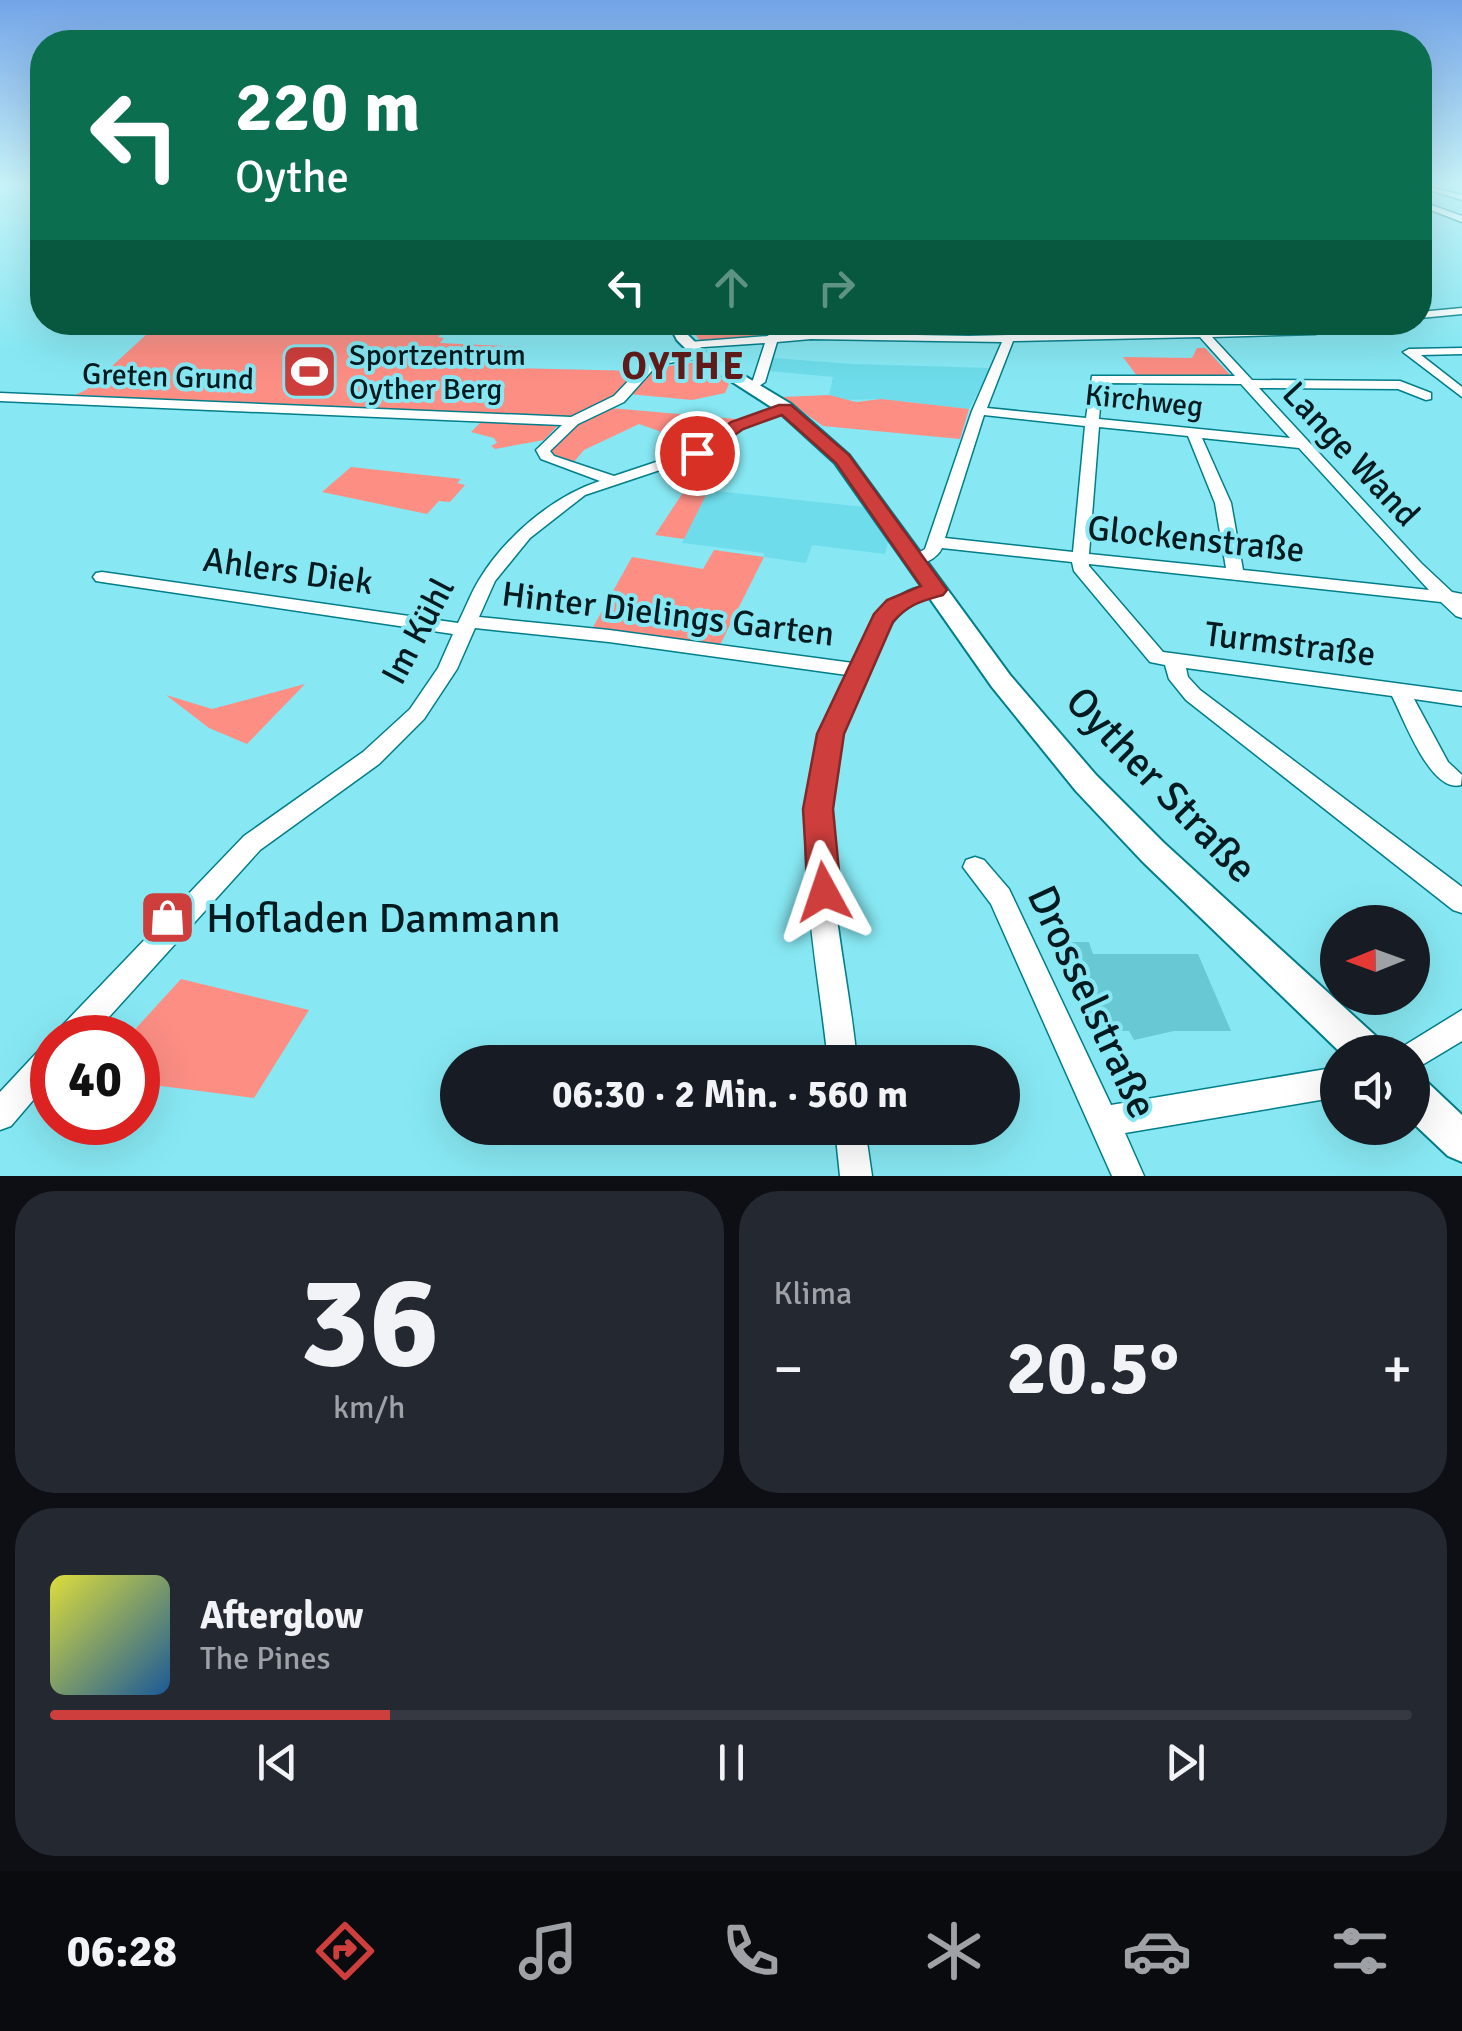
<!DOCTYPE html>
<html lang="de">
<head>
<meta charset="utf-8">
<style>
  body { margin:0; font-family:Signika,sans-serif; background:#242831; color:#f1f3f6; height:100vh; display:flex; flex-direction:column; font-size:38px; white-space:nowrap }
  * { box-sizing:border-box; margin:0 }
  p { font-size:32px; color:#9ea1a6 }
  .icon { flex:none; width:55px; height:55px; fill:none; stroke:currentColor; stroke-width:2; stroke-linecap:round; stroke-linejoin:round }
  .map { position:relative; height:1176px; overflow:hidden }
  .details { display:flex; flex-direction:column; gap:15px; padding:15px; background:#0d0f14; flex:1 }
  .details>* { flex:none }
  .guide { position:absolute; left:30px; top:30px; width:1402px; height:305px; border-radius:40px; box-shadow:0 10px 40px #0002; background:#0b6e4f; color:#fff; overflow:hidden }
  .needle { width:65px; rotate:269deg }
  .fabs { position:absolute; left:1320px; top:905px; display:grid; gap:20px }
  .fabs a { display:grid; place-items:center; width:110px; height:110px; border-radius:50%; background:#171b24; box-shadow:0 10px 40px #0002; font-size:50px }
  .speed { position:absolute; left:30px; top:1015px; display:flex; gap:20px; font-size:50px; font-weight:700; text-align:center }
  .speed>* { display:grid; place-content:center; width:130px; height:130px; border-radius:50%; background:#171b24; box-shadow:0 10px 40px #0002; line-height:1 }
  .speed .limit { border:15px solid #d22; background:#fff; color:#111 }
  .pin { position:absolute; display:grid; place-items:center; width:85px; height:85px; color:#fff; margin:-42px; border:5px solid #fff; border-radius:50%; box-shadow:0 2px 10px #0007 }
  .me { position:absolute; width:110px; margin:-55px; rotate:355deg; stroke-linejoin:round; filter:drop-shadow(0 0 8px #0008) }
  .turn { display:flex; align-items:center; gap:35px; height:210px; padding:0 40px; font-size:45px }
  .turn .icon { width:130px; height:130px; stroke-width:2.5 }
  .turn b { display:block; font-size:70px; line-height:85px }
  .lanes { display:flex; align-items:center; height:95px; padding:0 40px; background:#0003; justify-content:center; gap:50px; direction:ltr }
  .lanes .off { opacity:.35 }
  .big { font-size:75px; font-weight:700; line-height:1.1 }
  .details .card { flex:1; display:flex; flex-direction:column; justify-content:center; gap:15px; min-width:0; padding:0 35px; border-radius:40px; background:#242831 }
  .details .dial { align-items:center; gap:0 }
  .dial b { font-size:130px; line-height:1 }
  .song { display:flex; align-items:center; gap:30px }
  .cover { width:120px; height:120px; border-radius:15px; background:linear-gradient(135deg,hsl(60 70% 55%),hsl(210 70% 35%)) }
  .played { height:10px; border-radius:5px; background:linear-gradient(90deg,#cd3e3c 25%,#363941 25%) }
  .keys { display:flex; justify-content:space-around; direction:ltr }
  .heat { display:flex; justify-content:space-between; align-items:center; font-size:55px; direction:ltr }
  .details .tiles { flex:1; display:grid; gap:15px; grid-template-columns:1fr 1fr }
  .card:last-child { grid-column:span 2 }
  .trip { position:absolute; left:440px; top:1045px; width:580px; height:100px; border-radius:50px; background:#171b24; box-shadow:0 10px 40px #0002; font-weight:700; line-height:100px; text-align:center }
  .menu { display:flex; height:160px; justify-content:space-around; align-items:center; background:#090b0e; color:#9ea1a6 }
  .menu .icon { width:70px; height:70px }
  .menu .on { color:#cd3e3c }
  .menu b { font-size:45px; color:#f1f3f6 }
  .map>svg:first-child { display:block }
</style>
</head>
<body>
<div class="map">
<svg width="1462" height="1176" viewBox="0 0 1462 1176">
  <rect width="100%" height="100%" fill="#87e8f3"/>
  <path fill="#6edcea" d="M 773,358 L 852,364 L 991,368 L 969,409 L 881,399 L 841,400 L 829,395 L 833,377 L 769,371 Z
    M 707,490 L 864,507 L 888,542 L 885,554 L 812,545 L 806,563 L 764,557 L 764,553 L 682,543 Z"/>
  <path fill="#fc8e84" d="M 160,322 L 451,323 L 438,337 L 444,338 L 440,343 L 524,347 L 510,368 L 639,371 L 622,391 L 573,417 L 75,395 L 86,390 Z
    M 687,323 L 687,322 L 774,323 L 762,328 L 766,335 L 700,341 Z
    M 1197,348 L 1205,348 L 1232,377 L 1137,376 L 1123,357 L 1192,358 Z
    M 697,362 L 729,384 L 725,393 L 692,400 L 628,394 L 648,369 Z
    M 829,395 L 856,402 L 881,399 L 969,409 L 960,439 L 823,426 L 782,397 Z
    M 610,408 L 736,419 L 701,446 L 639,424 L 584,450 L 572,464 L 554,459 L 548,449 L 569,428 Z
    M 485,418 L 561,422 L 544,440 L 495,449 L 491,446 L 497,443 L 494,438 L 471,432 Z
    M 351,467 L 461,479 L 457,483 L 465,485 L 450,502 L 439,501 L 427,514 L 322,492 Z
    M 686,488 L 707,493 L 684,539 L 655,535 Z
    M 714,550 L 764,557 L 720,645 L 592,629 L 632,557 L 703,569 Z
    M 305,684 L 247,744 L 209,728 L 166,695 L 212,709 Z
    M 181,979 L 309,1010 L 254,1098 L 138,1083 L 138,1038 L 128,1037 Z"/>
  <path fill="#68c9d4" d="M 1064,942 L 1089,942 L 1093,954 L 1198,954 L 1231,1031 L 1174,1031 L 1134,1040 L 1129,1031 L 1091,1030 Z"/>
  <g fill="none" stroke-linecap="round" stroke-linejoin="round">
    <defs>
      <path id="minor" d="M 1420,185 L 1462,195 L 1462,200 L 1420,187 Z
        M 1420,201 L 1462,216 L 1462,222 L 1420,206 Z
        M 1462,308 L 1462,314 L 1420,318 L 1420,312 Z
        M 778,322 L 790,322 L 779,335 L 811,333 L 969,336 L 1315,328 L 1345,322 L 1372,322 L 1315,334 L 1212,337 L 1252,380 L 1400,381 L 1431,393 L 1431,399 L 1426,400 L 1398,389 L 1259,388 L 1421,563 L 1452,592 L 1462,594 L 1462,618 L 1456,616 L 1441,602 L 1089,564 L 1089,566 L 1163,652 L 1462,692 L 1462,706 L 1414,699 L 1448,762 L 1462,775 L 1461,785 C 1431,794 1404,719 1392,696 L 1186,668 L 1188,677 L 1200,690 L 1462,887 L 1462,913 L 1453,910 L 1186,700 L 1169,679 L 1165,665 L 1150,662 L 1074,571 L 1072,562 L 942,548 C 937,559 921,567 909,564 L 907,560 L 925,549 L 972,411 L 1002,342 L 811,339 L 777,342 L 765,382 L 751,391 L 745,387 L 753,380 L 765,343 L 689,348 L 683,345 L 689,342 L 768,336 ZM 1200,337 L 1235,376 L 1092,376 L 1086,418 L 987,408 L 1013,341 ZM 1102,383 L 1241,384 L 1290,438 L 1099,419 ZM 984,415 L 1085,426 L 1073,552 L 945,538 ZM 1099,427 L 1188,436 L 1215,503 L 1226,568 L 1089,554 ZM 1202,438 L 1299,448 L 1429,590 L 1243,570 L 1231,503 Z
        M 1462,348 L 1462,354 L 1421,355 L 1462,387 L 1462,397 L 1403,352 L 1409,349 Z
        M 700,351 L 706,355 L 704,357 L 657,365 L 624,402 L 578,424 L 550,451 L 554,456 L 614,476 L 692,450 L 732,423 L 780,405 L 790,405 L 792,408 L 742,429 L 702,456 L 585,495 L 530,538 L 495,581 L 479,617 L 609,630 L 853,663 C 870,626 893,580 941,586 L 944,590 L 941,594 C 892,606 887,630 868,673 C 855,700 842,728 836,759 C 817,859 848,963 857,1062 L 828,1062 C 818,965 792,850 815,754 C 822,726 835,700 847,675 L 609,642 L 475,628 L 457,669 L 424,719 L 379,764 L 260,850 L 90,1038 L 56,1038 L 60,1028 L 244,836 L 363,752 L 410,709 L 438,668 L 453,634 L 102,582 L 96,581 L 93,577 L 96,573 L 102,572 L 458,623 C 465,609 471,593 479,580 C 505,537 553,496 600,481 L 541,459 L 536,450 L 562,425 L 0,401 L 0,393 L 571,417 L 614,396 L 649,359 Z
        M 975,857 L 984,860 L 1009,889 L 1111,1105 L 1338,1067 L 1338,1097 L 1125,1133 L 1144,1176 L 1112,1176 L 991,904 L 963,867 L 966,860 Z
        M 1462,1010 L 1462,1041 L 1412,1071 L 1412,1052 L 1399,1052 L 1402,1047 Z
        M 52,1042 L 52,1078 L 11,1126 L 0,1130 L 0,1092 L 42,1047 Z
        M 835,1128 L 865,1128 L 872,1176 L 840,1176 Z"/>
      <path id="major" d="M 668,322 L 682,322 L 688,335 L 705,352 L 791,404 L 849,455 L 1010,675 L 1096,775 L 1164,843 L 1379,1039 L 1384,1052 L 1340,1052 L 1142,861 L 1076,791 L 992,687 L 835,463 L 779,412 L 695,358 L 677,340 Z
        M 1412,1076 L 1426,1081 L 1462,1115 L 1462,1162 L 1448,1156 L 1412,1122 Z"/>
    </defs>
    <use href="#minor" stroke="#017e89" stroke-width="3"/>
    <use href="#major" stroke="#017e89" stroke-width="4"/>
    <use href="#minor" fill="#fff" fill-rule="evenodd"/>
    <use href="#major" fill="#fff" fill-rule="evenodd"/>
  </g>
  <linearGradient id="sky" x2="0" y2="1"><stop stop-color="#73a4e7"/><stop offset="0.53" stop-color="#c9f5fa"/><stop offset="1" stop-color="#c9f5fa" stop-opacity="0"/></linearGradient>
  <rect width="1462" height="349" fill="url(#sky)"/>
  <path fill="#cd3e3c" stroke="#852827" stroke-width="2.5" d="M 779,405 L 791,405 L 849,455 L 947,590 L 943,595 C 922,601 908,604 893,622 L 844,734 L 833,809 L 841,892 L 836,902 L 824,906 L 813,902 L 808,892 L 803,809 L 817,734 L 874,614 L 887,600 L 921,586 L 836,463 L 782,415 L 743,429 L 704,457 L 691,457 L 688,453 L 731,422 Z"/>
  <defs>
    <symbol id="stadium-square" viewBox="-11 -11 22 22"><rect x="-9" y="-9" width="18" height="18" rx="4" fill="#cd3e3c" stroke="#87e8f3"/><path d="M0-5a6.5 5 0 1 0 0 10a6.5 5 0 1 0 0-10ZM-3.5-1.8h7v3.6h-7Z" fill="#fff"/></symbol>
    <symbol id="shop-square" viewBox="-11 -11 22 22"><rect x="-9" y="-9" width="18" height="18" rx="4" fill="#cd3e3c" stroke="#87e8f3"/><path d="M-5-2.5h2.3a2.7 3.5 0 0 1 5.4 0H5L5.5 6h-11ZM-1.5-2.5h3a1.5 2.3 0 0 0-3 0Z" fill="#fff"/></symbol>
  </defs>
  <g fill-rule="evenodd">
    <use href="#stadium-square" x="278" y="340" width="63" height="63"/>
    <use href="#shop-square" x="136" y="886" width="63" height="63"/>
  </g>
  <g text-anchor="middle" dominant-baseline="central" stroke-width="8" stroke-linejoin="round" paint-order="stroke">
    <g font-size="30" fill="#001b1f" stroke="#87e8f3" text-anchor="start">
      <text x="349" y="355">Sportzentrum<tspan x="349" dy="34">Oyther Berg</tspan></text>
    </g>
    <g font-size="30" fill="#001b1f" stroke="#87e8f3">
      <text transform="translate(168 377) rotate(2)">Greten Grund</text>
      <text transform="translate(1144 401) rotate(6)">Kirchweg</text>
    </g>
    <g font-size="35" fill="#001b1f" stroke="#87e8f3">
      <text transform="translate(1351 454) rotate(47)">Lange Wand</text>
      <text transform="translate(1196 539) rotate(6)">Glockenstraße</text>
      <text transform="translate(288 571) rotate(8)">Ahlers Diek</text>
      <text transform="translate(668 614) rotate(7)">Hinter Dielings Garten</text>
      <text transform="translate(418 631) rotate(-62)">Im Kühl</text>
      <text transform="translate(1290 644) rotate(7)">Turmstraße</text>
    </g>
    <g font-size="38" font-weight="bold" letter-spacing="2.5" fill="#611c1a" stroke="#87e8f3">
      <text x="684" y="366">OYTHE</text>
    </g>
    <g font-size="42" fill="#001b1f" stroke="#87e8f3">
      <text transform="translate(1161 785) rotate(46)">Oyther Straße</text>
      <text transform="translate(1092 1002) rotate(65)">Drosselstraße</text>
    </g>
    <g font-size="42" fill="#001b1f" stroke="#87e8f3" text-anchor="start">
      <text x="206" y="918">Hofladen Dammann</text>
    </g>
  </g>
</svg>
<div class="fabs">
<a><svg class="needle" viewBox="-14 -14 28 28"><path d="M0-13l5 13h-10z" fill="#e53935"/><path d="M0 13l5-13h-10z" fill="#9ea1a6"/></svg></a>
<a><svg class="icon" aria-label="sound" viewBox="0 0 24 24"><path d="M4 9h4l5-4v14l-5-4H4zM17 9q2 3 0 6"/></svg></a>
</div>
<div class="speed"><div class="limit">40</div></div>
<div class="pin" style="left:697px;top:453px;background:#d93025"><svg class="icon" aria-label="arrive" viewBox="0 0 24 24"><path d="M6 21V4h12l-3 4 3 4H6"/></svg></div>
<svg class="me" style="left:824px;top:892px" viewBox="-20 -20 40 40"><path d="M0-17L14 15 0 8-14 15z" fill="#cd3e3c" stroke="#fff" stroke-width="4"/></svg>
<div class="trip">06:30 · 2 Min. · 560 m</div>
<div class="guide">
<div class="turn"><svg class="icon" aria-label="left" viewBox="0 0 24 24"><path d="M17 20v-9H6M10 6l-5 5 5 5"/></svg><div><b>220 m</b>Oythe</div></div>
<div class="lanes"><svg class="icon" aria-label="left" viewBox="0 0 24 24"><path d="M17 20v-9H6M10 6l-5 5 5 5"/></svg><svg class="icon off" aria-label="ahead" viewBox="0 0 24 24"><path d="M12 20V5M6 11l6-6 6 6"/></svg><svg class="icon off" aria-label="right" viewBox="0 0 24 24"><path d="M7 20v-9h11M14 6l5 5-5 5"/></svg></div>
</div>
</div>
<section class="details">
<div class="tiles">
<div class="card dial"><b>36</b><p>km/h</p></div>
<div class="card"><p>Klima</p>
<div class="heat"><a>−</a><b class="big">20.5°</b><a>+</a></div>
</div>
<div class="card">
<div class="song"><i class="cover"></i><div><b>Afterglow</b><p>The Pines</p></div></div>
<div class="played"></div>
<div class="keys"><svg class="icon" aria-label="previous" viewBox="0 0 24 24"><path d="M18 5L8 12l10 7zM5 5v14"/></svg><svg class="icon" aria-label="pause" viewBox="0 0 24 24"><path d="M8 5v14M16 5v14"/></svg><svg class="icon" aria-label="next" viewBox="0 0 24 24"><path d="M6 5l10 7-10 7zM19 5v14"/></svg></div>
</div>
</div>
</section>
<nav class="menu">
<b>06:28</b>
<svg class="icon on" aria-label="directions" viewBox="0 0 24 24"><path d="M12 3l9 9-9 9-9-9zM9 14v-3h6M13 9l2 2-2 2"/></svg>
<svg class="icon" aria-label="music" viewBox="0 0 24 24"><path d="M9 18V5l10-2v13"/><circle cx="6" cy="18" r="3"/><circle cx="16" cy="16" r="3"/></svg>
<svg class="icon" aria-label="phone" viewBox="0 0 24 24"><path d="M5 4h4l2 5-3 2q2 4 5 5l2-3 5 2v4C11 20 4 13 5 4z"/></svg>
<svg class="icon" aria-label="climate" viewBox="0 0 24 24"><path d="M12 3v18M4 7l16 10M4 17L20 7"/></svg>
<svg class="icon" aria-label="car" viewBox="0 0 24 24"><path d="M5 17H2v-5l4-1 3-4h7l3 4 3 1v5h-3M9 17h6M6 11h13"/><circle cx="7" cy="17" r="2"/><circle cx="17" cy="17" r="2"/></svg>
<svg class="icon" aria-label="filters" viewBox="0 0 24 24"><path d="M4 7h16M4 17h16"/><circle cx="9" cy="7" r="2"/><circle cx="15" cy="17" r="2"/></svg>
</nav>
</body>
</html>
